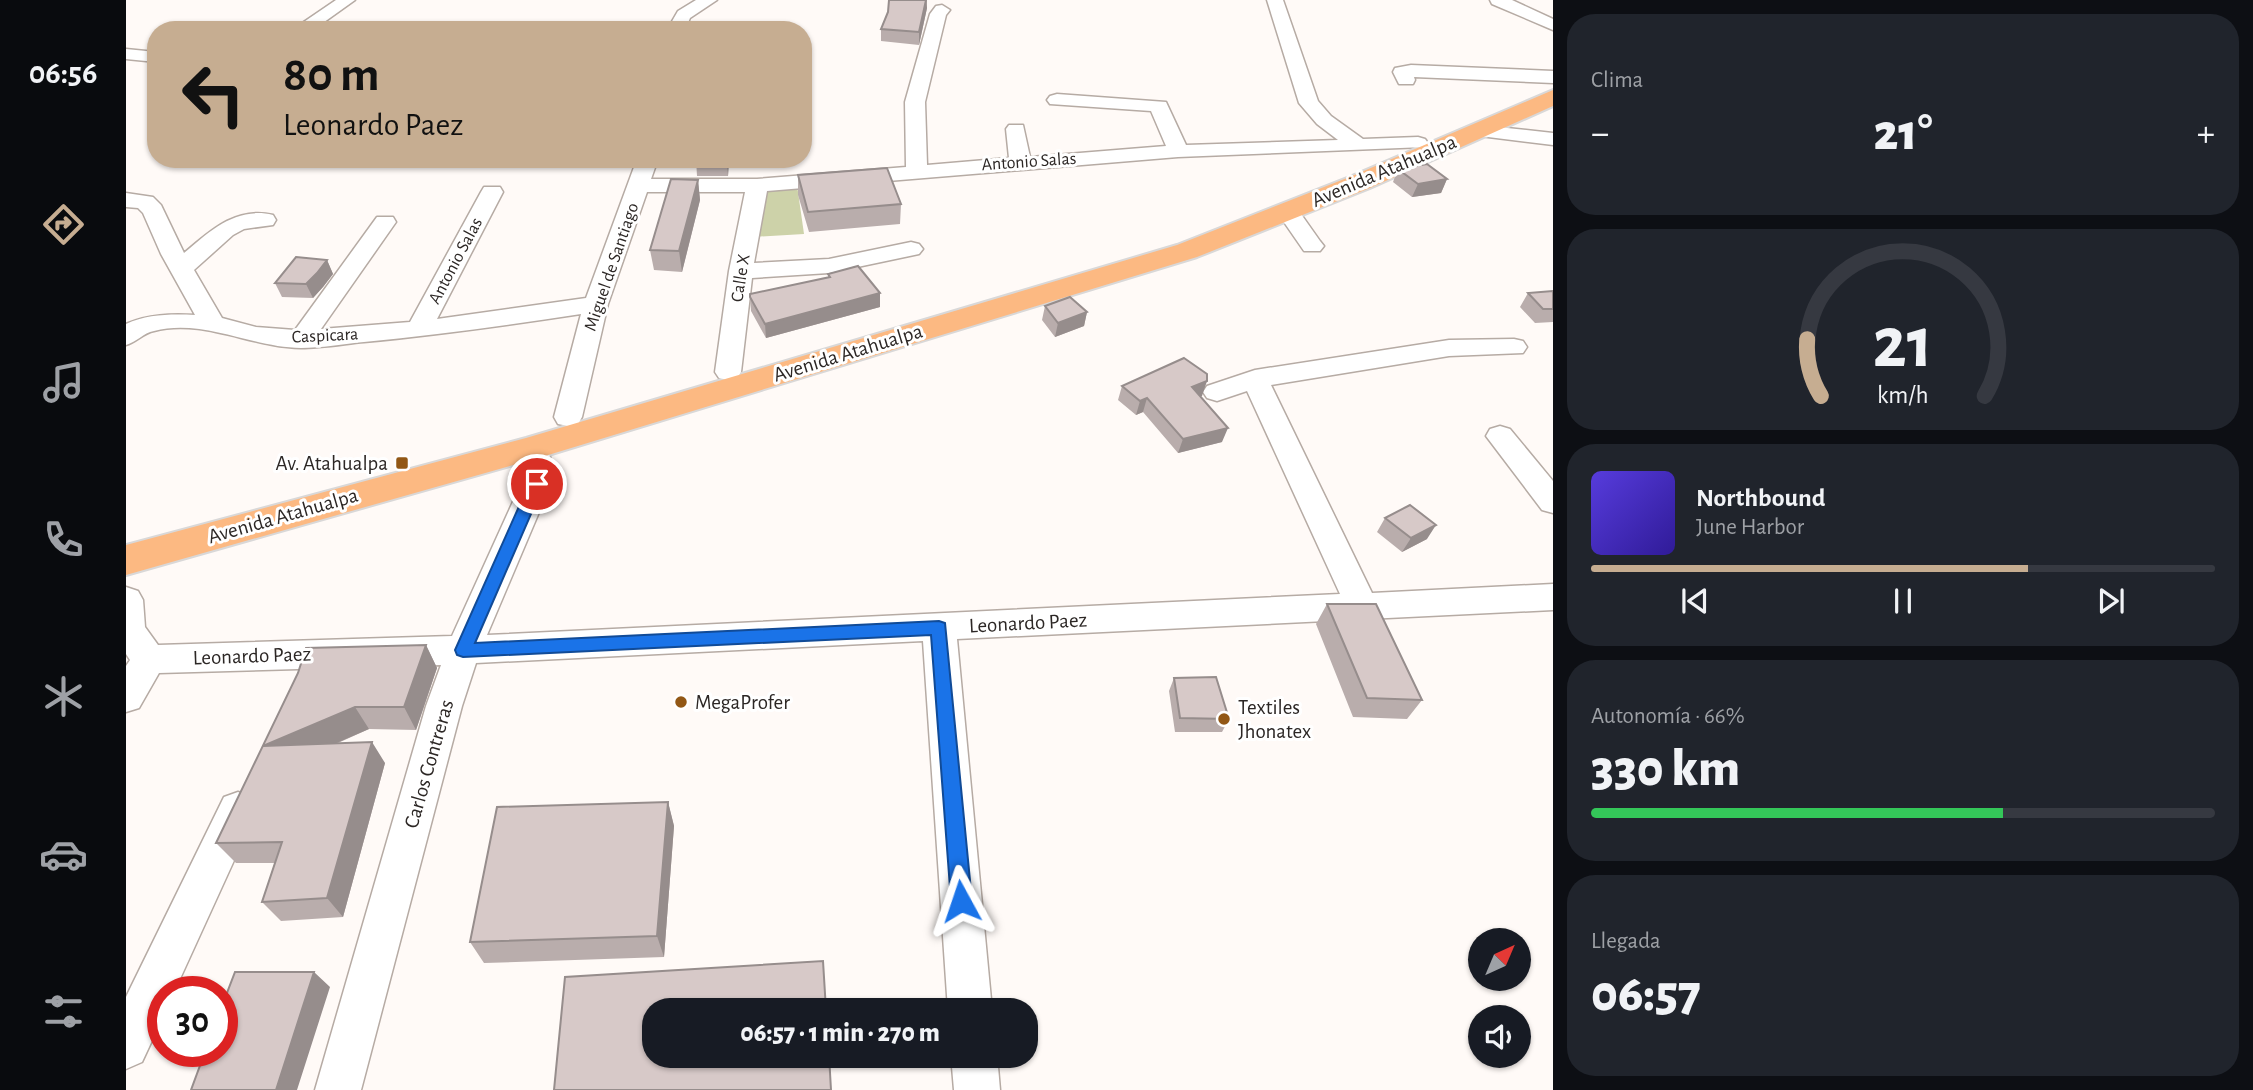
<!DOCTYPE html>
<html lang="es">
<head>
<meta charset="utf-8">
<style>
  body { margin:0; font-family:"Alegreya Sans",sans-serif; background:#20242c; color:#f1f3f6; height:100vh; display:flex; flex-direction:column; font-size:26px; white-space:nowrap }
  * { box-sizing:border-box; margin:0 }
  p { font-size:23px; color:#9ea1a6 }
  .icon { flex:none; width:38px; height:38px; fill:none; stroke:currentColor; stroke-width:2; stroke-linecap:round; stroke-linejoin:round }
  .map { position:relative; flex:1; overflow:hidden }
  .drawer { display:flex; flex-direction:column; gap:14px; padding:14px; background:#0d0f14; width:700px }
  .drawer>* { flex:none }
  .guide { position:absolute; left:21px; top:21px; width:665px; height:147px; border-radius:28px; box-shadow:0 2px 5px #0004; background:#c6ad91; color:#111; overflow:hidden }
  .needle { width:46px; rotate:44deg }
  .controls { position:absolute; left:1342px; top:928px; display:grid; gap:14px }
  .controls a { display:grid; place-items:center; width:63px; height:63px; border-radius:50%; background:#171b24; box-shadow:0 2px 5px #0004; font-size:35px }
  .speed { position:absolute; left:21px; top:976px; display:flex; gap:14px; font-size:35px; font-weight:700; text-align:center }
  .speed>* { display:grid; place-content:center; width:91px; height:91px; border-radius:50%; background:#171b24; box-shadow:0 2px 5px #0004; line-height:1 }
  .speed .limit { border:10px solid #d22; background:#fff; color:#111 }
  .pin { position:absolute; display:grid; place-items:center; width:60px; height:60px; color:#fff; margin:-30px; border:4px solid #fff; border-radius:50%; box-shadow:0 2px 7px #0007 }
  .me { position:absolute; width:77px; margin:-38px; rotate:355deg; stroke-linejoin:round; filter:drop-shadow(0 0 5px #0008) }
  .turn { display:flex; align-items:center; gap:24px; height:147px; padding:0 21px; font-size:32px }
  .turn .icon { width:91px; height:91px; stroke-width:2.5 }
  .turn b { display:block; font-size:49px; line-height:60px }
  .big { font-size:52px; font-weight:800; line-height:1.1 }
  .drawer .widget { flex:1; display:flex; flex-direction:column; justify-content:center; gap:10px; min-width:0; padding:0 24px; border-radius:28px; background:#20242c }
  .drawer .dial { align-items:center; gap:0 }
  .dial svg { height:182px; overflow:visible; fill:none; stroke:#363941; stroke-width:7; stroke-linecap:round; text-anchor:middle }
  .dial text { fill:#f1f3f6; stroke:none }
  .song { display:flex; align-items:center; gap:21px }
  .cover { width:84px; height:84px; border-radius:10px; background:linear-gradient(135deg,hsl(250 70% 55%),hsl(250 70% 35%)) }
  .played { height:7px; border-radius:4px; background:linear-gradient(90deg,#c6ad91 70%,#363941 70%) }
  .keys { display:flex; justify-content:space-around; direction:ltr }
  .heat { display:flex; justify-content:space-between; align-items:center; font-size:38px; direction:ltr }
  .charge { height:10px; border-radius:5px; background:linear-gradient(90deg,#34c759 66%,#363941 0) }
  .trip { position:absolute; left:516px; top:998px; width:396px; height:70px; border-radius:28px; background:#171b24; box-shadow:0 2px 5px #0004; font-weight:800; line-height:70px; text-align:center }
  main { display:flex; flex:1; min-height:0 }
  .menu { display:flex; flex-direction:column; width:126px; justify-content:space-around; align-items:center; background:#090b0e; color:#9ea1a6 }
  .menu .icon { width:49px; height:49px }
  .menu .current { color:#c6ad91 }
  .menu b { font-size:32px; color:#f1f3f6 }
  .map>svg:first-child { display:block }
</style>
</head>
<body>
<main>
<nav class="menu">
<b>06:56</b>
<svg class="icon current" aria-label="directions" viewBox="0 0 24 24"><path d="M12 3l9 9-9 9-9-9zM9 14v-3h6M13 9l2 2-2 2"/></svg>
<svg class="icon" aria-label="music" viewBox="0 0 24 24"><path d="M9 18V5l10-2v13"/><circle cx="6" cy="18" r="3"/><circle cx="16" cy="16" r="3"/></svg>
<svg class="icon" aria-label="phone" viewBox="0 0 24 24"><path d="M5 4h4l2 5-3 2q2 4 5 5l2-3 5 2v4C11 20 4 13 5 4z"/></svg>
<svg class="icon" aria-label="climate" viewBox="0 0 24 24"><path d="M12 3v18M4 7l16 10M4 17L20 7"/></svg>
<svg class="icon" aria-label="car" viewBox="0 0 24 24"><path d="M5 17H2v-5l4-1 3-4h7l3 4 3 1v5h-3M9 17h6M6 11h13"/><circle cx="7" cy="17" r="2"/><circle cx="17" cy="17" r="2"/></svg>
<svg class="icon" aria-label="filters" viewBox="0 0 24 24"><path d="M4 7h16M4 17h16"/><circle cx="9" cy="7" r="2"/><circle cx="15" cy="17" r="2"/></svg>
</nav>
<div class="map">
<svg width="1427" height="1090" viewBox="0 0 1427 1090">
  <rect width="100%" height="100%" fill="#fffaf7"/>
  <path fill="#cdd2a9" d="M 671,185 L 678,234 L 626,237 L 637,190 Z"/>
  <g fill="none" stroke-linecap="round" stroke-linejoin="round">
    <defs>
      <path id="minor" d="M 210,0 L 229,0 L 187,30 L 166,30 Z
        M 570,0 L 591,0 L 564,18 L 559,30 L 541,30 L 552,11 Z
        M 1141,0 L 1157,0 L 1192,101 L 1205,116 L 1237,139 L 1292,137 L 1299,139 L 1302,143 L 1299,147 L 1052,157 L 641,191 L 628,263 L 703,259 L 785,242 L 793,244 L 797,249 L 793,254 L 703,273 L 626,278 L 615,372 L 611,378 L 602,380 L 593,378 L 589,372 L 603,271 L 619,192 L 521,192 L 482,304 L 456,417 L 452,424 L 442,426 L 432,424 L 428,417 L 455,314 C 383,325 311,335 238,342 C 218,344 195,348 175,348 C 127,348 77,318 28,331 C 17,333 11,342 0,345 L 0,324 C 22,314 45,314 69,315 L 35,254 L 17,213 L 12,208 L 0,207 L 0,193 L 27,197 L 35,205 L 58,253 C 84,231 110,206 147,215 L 150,220 L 147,225 L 118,229 L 107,235 L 68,270 L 96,318 L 130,327 L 169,330 L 251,217 L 267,217 L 270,222 L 195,329 L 284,322 L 355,192 L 358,187 L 374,187 L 377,192 L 311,319 L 460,298 L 511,159 L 532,159 L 525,179 L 631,179 L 780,167 L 779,102 L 804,14 L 810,6 L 816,5 L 824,10 L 820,15 L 799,102 L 801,165 L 883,158 L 880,129 L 883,125 L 897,125 L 904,157 L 1040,146 L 1025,111 L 924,104 L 921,100 L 924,96 L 931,94 L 1040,102 L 1060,145 L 1212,140 L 1191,124 L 1173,103 Z
        M 1364,0 L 1386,0 L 1427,19 L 1427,30 L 1366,4 Z
        M 0,49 L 30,52 L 30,62 L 0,59 Z
        M 1285,65 L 1427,71 L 1427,83 L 1288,77 L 1289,80 L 1287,84 L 1273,84 L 1267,72 L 1269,68 Z
        M 1353,125 L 1427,133 L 1427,145 L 1346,135 L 1343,131 L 1346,127 Z
        M 1162,205 L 1170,207 L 1194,241 L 1198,246 L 1194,251 L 1178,251 L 1151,212 L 1154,207 Z
        M 1388,339 L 1397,341 L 1401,347 L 1397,353 L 1323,356 L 1145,385 L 1246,593 L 1427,584 L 1427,610 L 831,639 L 866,1010 L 822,1010 L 797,641 L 350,663 L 336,706 L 235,1090 L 189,1090 L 300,706 L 315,665 L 33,673 L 13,708 L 0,712 L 0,666 L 4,660 L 0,654 L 0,587 L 12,591 L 17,600 L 19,627 L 32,645 L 326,636 L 395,484 L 398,466 L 393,448 L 397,441 L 407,438 L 417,441 C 426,456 427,467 425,484 L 361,635 L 1214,594 L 1121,391 L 1091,401 L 1081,398 L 1077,392 L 1081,386 L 1129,370 L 1323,340 Z
        M 1374,426 L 1384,429 L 1427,481 L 1427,513 L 1416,510 L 1360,436 L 1364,429 Z
        M 112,792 L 126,797 L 131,810 L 48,992 L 37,992 L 37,1017 L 16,1062 L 0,1069 L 0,997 L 98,797 Z
        M 825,1055 L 871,1055 L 874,1090 L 828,1090 Z"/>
      <path id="highway" d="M 1427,90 L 1427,106 L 1244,188 L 1071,257 L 419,456 L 0,575 L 0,545 L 400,438 L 1051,245 L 1226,176 Z"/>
    </defs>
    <use href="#minor" stroke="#b6aba4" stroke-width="3"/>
    <use href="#highway" stroke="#d9d8d8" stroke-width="4"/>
    <use href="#minor" fill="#fff" fill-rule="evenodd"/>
    <use href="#highway" fill="#fcb982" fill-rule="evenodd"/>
  </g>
  <path fill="#b9adac" d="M 763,0 L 801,0 L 801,8 L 793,45 L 755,41 L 755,29 L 762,12 Z
    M 570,159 L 603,159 L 602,176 L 571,176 Z
    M 1272,169 L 1321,179 L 1315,193 L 1286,197 L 1267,182 Z
    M 672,175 L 775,204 L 774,224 L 683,232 L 672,195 Z
    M 572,180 L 574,200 L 556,272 L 528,270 L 524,250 Z
    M 201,260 L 207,274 L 197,287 L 187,298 L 156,297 L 149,283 Z
    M 702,274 L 754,307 L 640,338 L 625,311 L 624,297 L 702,277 Z
    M 1427,291 L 1427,322 L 1409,323 L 1394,307 L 1402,293 Z
    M 919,306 L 961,312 L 958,326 L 929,337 L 916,320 Z
    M 996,386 L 1076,396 L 1074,396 L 1096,442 L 1052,453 L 1017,412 L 1010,415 L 992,400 Z
    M 1259,518 L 1301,539 L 1276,552 L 1251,532 Z
    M 1201,604 L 1296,700 L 1281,719 L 1227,717 L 1190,624 Z
    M 300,645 L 311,668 L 290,730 L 243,729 L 212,743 L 259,763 L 217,917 L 155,921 L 136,902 L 149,863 L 110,863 L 90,843 L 172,673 Z
    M 1048,678 L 1103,719 L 1096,732 L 1049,732 L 1043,691 Z
    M 542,802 L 548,826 L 538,957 L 358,963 L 344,942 Z"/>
  <path fill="#968d8c" d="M 800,0 L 801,8 L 793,45 L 793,32 Z
    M 601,159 L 603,159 L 602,176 L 601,163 Z
    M 1321,179 L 1315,193 L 1286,197 L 1292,184 Z
    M 572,180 L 574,200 L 556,272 L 553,251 Z
    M 201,260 L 207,274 L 197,287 L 187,298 L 180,284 Z
    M 754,293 L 754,307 L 640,338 L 639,324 Z
    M 961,312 L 958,326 L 929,337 L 932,323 Z
    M 1081,381 L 1076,396 L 1062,401 L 1066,387 Z
    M 1021,398 L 1017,412 L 1010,415 L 1014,401 Z
    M 1102,428 L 1096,442 L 1052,453 L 1057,439 Z
    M 1310,525 L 1301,539 L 1276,552 L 1285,538 Z
    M 300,645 L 311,668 L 290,730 L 278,707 Z
    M 229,707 L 243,729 L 155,767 L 137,746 Z
    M 246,742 L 259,763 L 217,917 L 201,898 Z
    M 542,802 L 548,826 L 538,957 L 531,936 Z
    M 188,972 L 204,987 L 171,1090 L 150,1090 Z"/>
  <path fill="#d7c9c8" stroke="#968d8c" stroke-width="2" d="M 763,0 L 800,0 L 793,32 L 755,29 L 762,12 Z
    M 570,159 L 601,159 L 601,163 L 570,163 Z
    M 1301,164 L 1321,179 L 1292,184 L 1272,169 Z
    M 761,168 L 775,204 L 682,212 L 672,175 Z
    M 545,179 L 572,180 L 553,251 L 524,250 Z
    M 170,257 L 201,260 L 191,273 L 180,284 L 149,283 Z
    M 732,266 L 754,293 L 639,324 L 624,297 L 624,294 L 704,277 L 702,274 Z
    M 1427,291 L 1427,309 L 1417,309 L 1402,293 Z
    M 944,297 L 961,312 L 932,323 L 919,306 Z
    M 1058,358 L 1081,374 L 1081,381 L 1066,387 L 1102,428 L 1057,439 L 1021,398 L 1014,401 L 996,386 Z
    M 1284,505 L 1310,525 L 1285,538 L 1259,518 Z
    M 1201,604 L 1250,604 L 1296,700 L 1241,698 Z
    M 300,645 L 278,707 L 229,707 L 137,746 L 246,742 L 201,898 L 136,902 L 156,842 L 90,843 L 172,673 L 180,648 Z
    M 1090,677 L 1103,719 L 1054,718 L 1048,678 Z
    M 542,802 L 531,936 L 344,942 L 371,807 Z
    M 697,961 L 700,1010 L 528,1010 L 528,1055 L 703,1055 L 705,1090 L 428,1090 L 439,977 Z
    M 109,972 L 188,972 L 150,1090 L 65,1090 L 79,1052 L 96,1052 L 96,1006 Z"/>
  <path fill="#1a73e8" stroke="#114b97" stroke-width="2" d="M 411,478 L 418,484 L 349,643 L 813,621 L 819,623 L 846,901 L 843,908 L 835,911 L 828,908 L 825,901 L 805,635 L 337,657 L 331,655 L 329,650 L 403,484 Z"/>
  <g fill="#925715" stroke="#fff" stroke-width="2.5">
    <rect x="269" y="456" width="14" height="14" rx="3.5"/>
    <circle cx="555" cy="702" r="7"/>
    <circle cx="1098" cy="719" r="7"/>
  </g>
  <g text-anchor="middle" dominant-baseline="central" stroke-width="6" stroke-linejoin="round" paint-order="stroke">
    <g font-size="18" fill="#2c2725" stroke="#fff">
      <text transform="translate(903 162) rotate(-4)">Antonio Salas</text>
      <text transform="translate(330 261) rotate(-62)">Antonio Salas</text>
      <text transform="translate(486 267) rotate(-71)">Miguel de Santiago</text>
      <text transform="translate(615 278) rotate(-81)">Calle X</text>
      <text transform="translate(199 336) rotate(-3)">Caspicara</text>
    </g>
    <g font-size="21" fill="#2c2725" stroke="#fff">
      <text transform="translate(1258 171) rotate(-23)">Avenida Atahualpa</text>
      <text transform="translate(722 353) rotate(-17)">Avenida Atahualpa</text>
      <text transform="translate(157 516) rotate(-16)">Avenida Atahualpa</text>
      <text transform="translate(902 623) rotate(-3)">Leonardo Paez</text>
      <text transform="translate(126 656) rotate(-2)">Leonardo Paez</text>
      <text transform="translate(303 764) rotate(-74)">Carlos Contreras</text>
    </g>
    <g font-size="21" fill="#2c2725" stroke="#fff" text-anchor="start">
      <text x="262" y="463" text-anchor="end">Av. Atahualpa</text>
      <text x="569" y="702">MegaProfer</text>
      <text x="1112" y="707">Textiles<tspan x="1112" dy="24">Jhonatex</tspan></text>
    </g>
  </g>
</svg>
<div class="controls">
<a><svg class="needle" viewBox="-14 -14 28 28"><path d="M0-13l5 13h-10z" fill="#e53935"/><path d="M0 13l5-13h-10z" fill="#9ea1a6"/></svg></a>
<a><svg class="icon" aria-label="sound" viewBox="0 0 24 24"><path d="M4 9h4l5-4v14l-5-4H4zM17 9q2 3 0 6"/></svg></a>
</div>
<div class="speed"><div class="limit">30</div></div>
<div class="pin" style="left:411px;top:484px;background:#d93025"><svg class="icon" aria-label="arrive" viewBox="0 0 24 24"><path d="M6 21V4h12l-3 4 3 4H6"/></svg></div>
<svg class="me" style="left:835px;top:901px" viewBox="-20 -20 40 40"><path d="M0-17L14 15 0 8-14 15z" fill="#1a73e8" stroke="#fff" stroke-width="4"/></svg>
<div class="trip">06:57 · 1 min · 270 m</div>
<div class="guide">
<div class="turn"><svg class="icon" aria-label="left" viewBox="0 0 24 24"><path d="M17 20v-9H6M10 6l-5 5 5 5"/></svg><div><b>80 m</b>Leonardo Paez</div></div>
</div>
</div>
<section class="drawer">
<div class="widget"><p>Clima</p>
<div class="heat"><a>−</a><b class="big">21°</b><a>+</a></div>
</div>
<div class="widget dial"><svg viewBox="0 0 100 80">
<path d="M14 69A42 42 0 1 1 86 69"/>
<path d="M14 69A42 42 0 0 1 8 44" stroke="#c6ad91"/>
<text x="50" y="56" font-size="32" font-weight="700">21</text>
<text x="50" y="72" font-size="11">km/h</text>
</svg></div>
<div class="widget">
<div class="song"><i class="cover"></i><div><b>Northbound</b><p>June Harbor</p></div></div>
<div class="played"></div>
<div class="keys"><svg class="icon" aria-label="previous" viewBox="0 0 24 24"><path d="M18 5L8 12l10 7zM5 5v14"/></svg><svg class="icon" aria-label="pause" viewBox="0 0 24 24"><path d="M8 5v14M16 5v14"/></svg><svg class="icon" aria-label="next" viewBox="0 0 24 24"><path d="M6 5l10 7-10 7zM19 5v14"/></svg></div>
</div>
<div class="widget"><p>Autonomía · 66%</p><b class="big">330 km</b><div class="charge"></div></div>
<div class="widget"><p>Llegada</p><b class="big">06:57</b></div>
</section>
</main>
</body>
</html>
